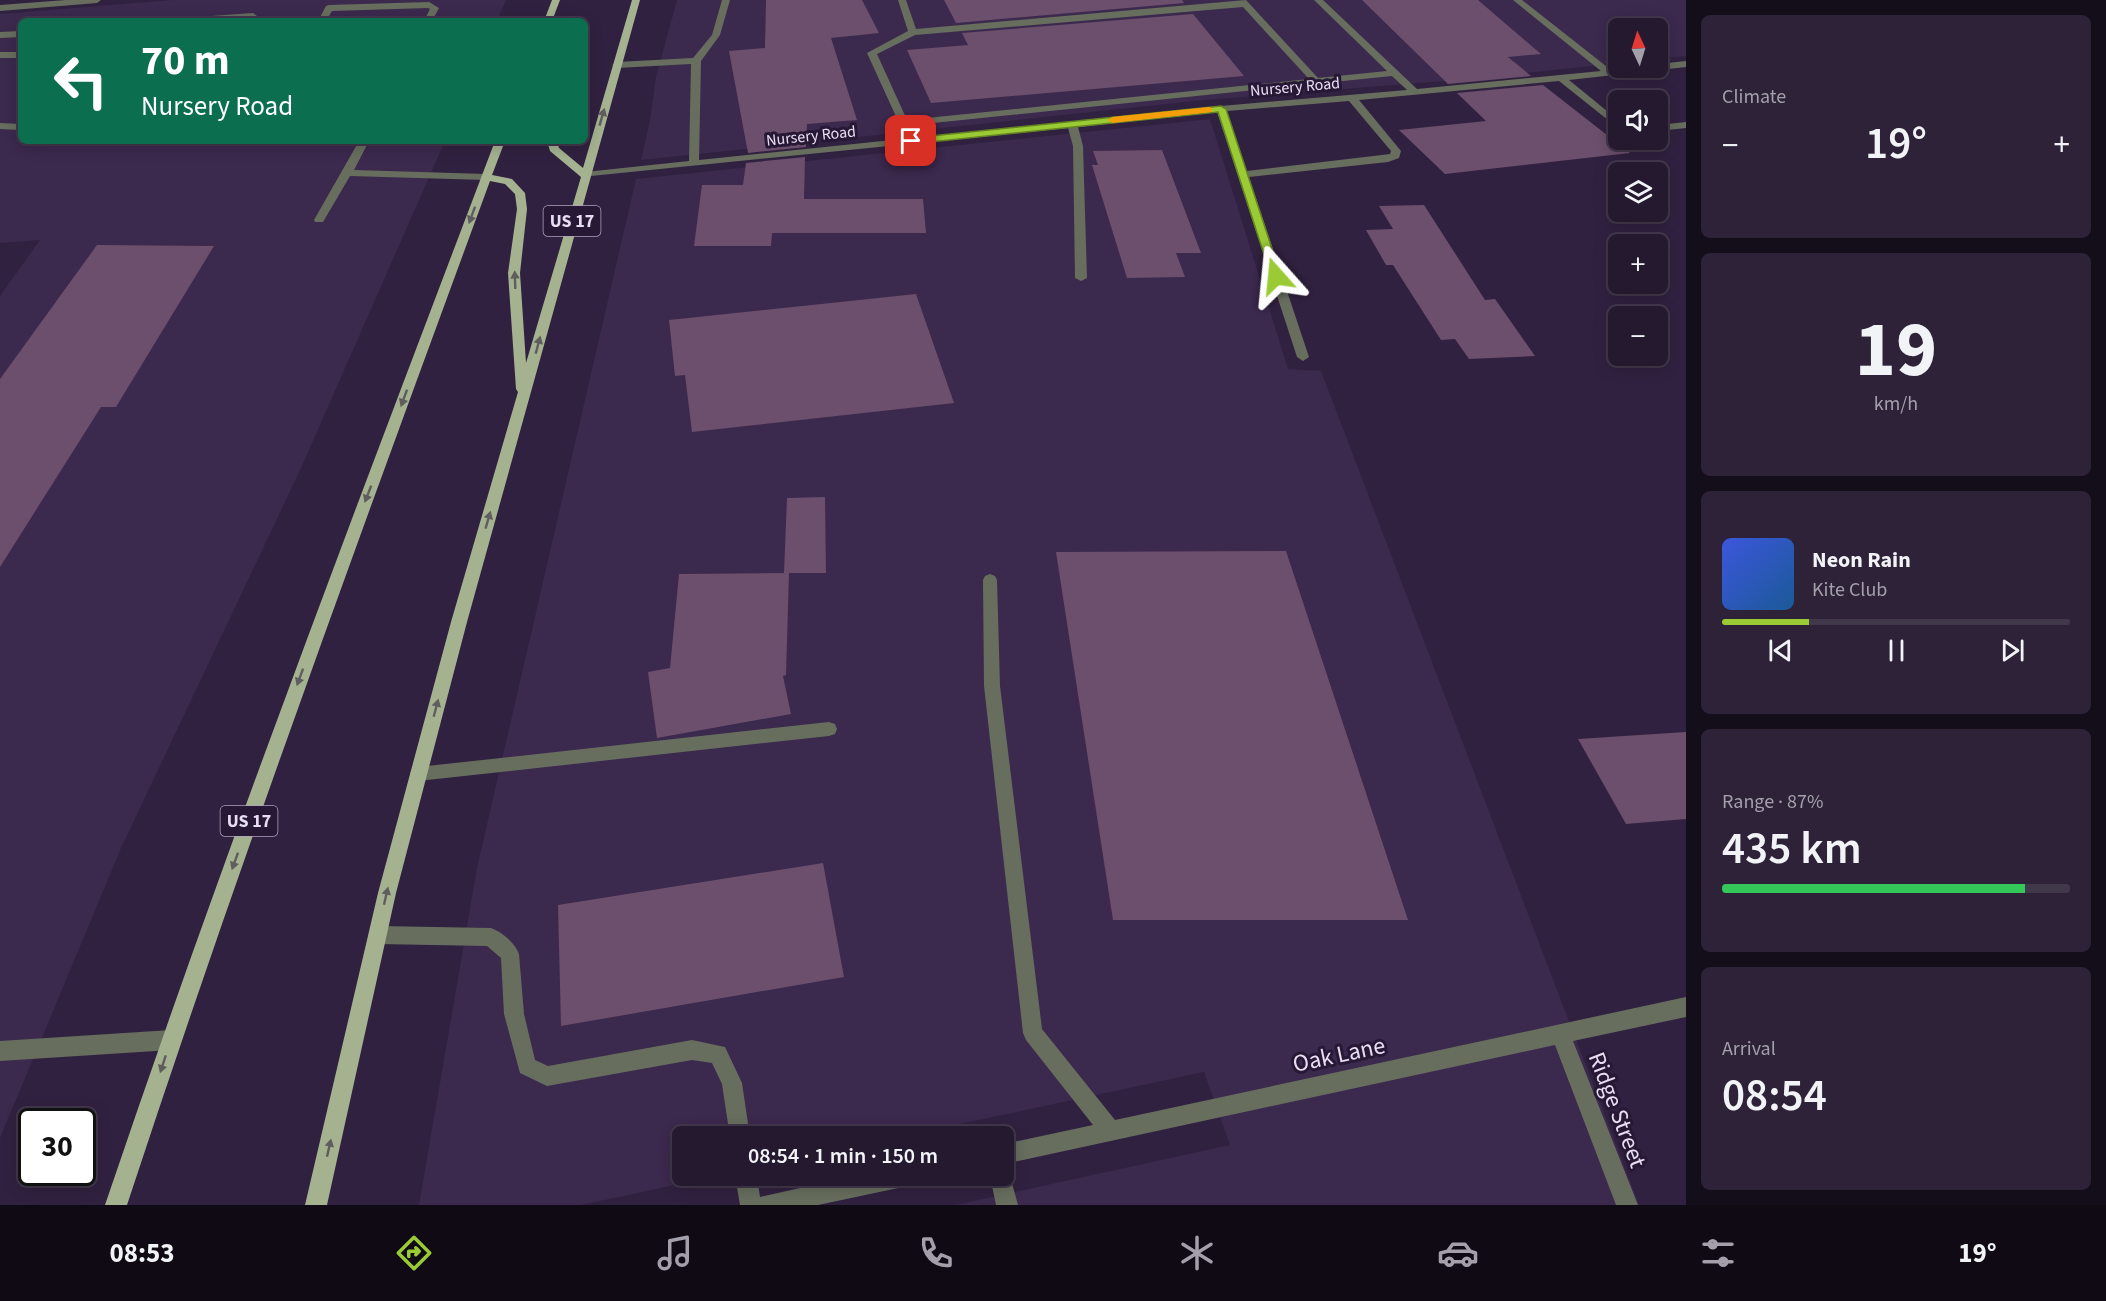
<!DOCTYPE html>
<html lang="en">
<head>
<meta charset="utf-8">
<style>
  body { margin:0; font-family:"Source Sans 3",sans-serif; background:#2d2238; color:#f1f3f6; height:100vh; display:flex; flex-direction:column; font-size:22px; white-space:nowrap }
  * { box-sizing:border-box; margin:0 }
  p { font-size:20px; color:#a3a0ab }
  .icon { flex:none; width:33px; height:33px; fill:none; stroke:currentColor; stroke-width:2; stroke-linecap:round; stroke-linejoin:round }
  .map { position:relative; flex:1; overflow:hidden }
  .details { display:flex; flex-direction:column; gap:15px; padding:15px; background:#140e1a; width:420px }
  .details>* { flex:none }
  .guide { position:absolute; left:18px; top:18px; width:570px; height:126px; border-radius:9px; box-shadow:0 3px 15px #0003,0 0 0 2px #42384c; background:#0b6e4f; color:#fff; overflow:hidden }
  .needle { width:39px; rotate:356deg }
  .controls { position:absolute; left:1608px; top:18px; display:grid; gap:12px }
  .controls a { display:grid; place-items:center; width:60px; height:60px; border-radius:9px; background:#251930; box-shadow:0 3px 15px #0003,0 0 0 2px #42384c; font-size:30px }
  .speed { position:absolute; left:18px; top:1108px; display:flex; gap:12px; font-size:30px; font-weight:700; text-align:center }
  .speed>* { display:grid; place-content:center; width:78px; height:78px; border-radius:50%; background:#251930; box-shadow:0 3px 15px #0003,0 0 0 2px #42384c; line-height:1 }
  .speed .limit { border:3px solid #111; border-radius:9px; background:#fff; color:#111 }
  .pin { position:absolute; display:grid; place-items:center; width:51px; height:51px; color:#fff; margin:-26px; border-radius:12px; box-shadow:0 3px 9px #0006 }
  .me { position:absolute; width:66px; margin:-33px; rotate:342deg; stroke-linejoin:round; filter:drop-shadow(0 0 4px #0008) }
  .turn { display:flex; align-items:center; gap:21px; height:126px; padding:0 24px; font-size:27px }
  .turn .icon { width:78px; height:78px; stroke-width:2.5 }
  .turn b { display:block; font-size:42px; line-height:51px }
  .big { font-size:45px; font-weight:600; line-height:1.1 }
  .details .widget { flex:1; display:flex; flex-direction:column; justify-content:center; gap:9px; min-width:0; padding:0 21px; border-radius:9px; background:#2d2238 }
  .details .dial { align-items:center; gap:0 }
  .dial b { font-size:78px; line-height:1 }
  .song { display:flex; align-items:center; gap:18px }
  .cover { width:72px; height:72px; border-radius:9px; background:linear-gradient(135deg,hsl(230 70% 55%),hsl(210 70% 35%)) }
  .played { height:6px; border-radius:3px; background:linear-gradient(90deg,#9acb34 25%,#42384c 25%) }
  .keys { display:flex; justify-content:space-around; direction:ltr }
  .heat { display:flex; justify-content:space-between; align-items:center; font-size:33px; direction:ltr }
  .charge { height:9px; border-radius:4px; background:linear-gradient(90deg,#34c759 87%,#42384c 0) }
  .trip { position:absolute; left:672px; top:1126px; width:342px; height:60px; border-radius:9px; background:#251930; box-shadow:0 3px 15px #0003,0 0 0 2px #42384c; font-weight:600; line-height:60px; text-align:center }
  .menu { display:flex; height:96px; justify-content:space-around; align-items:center; background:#0f0a13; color:#a3a0ab }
  .menu .icon { width:42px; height:42px }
  .menu .current { color:#9acb34 }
  .menu b { font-size:27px; color:#f1f3f6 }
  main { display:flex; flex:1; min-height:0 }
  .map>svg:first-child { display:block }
</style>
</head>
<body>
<main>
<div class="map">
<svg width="1686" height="1205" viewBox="0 0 1686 1205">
  <rect width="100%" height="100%" fill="#312140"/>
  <path fill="#3c294e" d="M 172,0 L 506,0 L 497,21 L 21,21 L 21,141 L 445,141 L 301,468 L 121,848 L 0,1138 L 0,296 L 40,240 L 0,243 L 0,14 Z
    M 677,0 L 1686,0 L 1686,56 L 1658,59 L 1658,28 L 1618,28 L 1618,63 L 1482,78 L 1205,100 L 641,160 L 650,120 L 656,77 Z
    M 1210,119 L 1288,369 L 1321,371 L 1639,1205 L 956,1205 L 1230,1145 L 1204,1072 L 899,1137 L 682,1137 L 682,1176 L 717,1176 L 581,1205 L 419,1205 L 477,868 L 636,179 Z"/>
  <path fill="#6c4f6c" d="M 766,0 L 862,0 L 879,33 L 831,38 L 857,120 L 807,124 L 806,147 L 748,153 L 729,51 L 765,48 Z
    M 944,0 L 1182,0 L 1184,3 L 956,23 Z
    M 1362,0 L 1478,0 L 1541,54 L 1508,57 L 1531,76 L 1448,84 Z
    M 1193,14 L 1244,76 L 931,103 L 907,50 L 968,45 L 962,33 Z
    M 1543,85 L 1630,153 L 1445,174 L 1399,130 L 1486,121 L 1457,93 Z
    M 1162,150 L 1201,253 L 1176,253 L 1185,277 L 1127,278 L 1092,165 L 1098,165 L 1093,151 Z
    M 805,157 L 804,199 L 923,199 L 926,233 L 772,233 L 771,246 L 694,246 L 702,185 L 743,185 L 746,163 Z
    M 1424,205 L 1485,300 L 1495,299 L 1535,356 L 1469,359 L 1455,339 L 1441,340 L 1393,265 L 1386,265 L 1366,230 L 1393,229 L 1379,206 Z
    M 97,245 L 214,246 L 116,407 L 101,407 L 0,567 L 0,379 Z
    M 916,294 L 954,403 L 692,432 L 685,375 L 675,376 L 669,320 Z
    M 825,497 L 826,573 L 789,573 L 786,675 L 783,676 L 791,714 L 657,738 L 648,672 L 670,668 L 679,574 L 784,573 L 787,498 Z
    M 1286,551 L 1408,920 L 1113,920 L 1056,552 Z
    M 1686,732 L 1686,819 L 1626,824 L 1578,739 Z
    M 823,863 L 844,977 L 561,1026 L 558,905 Z"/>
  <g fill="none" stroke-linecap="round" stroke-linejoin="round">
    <path fill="#676e5e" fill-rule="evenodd" d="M 66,0 L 101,0 L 97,3 L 0,11 L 0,5 Z
      M 722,0 L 730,0 L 720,35 L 701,61 L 699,160 L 1221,106 L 1407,90 L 1392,76 L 904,126 L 899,123 L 867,53 L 908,31 L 898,0 L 906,0 L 916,29 L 1246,0 L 1318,78 L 1387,71 L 1314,0 L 1323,0 L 1417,89 L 1601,71 L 1513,0 L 1522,0 L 1611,70 L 1658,68 L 1658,64 L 1686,61 L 1686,67 L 1569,80 L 1618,120 L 1618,128 L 1559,81 L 1359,100 L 1401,151 L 1399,158 L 1388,162 L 1249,177 L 1309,357 L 1303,361 L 1297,357 L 1217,112 L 1078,127 L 1083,146 L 1087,278 L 1081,281 L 1075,278 L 1073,146 L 1068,128 L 581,177 L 580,175 L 585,172 L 689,161 L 691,64 L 617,68 L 612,65 L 617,62 L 693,58 L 712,35 ZM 1243,7 L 1309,79 L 907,120 L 877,54 L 915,35 ZM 1349,101 L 1391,151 L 1390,154 L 1247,171 L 1227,111 Z
      M 429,2 L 439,8 L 432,21 L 424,21 L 430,9 L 428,8 L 332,11 L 326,21 L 318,21 L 326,6 L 329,5 Z
      M 253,13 L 257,16 L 254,21 L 245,21 L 246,19 L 179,21 L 183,18 Z
      M 21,31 L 21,37 L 0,38 L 0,32 Z
      M 0,52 L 21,52 L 21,58 L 0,58 Z
      M 1686,122 L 1686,128 L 1658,131 L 1658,125 Z
      M 0,123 L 21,124 L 21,130 L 0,129 Z
      M 359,141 L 369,141 L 354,170 L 486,174 L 491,177 L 486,180 L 350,176 L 323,222 L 315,222 L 314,220 Z
      M 990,574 L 995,576 L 997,580 L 1000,686 L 1042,1029 L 1115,1120 L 1686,997 L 1686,1017 L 1573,1041 L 1638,1205 L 1616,1205 L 1555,1045 L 1004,1164 L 1004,1144 L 1093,1125 L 1026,1040 L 1023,1033 L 984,686 L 983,580 L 985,576 Z
      M 829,722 L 835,724 L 837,729 L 835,734 L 829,736 L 418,781 L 412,779 L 410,774 L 412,769 L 418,767 Z
      M 378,926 L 491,928 C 502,932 515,943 519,954 L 524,1014 L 535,1060 L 548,1066 L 692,1040 L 725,1047 L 742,1083 L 750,1137 L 730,1137 L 722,1084 L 712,1063 L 692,1060 L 547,1086 L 520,1073 L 504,1014 L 501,958 L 487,946 L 378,944 L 371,941 L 369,935 L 371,929 Z
      M 171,1030 L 178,1033 L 181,1040 L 178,1047 L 171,1050 L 0,1061 L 0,1041 Z
      M 1004,1166 L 1008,1169 L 1018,1205 L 996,1205 L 990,1176 L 1004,1176 Z
      M 735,1176 L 757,1176 L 760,1197 L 854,1176 L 914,1176 L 910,1183 L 903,1187 L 818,1205 L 740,1205 Z"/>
    <path fill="#a4b290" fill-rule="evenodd" d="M 552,0 L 560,0 L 552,21 L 544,21 Z
      M 632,0 L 640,0 L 467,622 L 396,893 L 327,1205 L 305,1205 L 378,893 L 451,622 L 518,392 L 516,389 L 508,273 L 517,209 L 515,194 L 505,184 L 490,181 C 365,521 240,861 127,1205 L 105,1205 C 226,847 361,494 495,141 L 505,141 L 492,175 L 512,179 L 525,193 L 527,209 L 520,273 L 526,363 L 581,177 L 550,151 L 547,141 L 557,141 L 559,148 L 583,168 Z"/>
  </g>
  <defs><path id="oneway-solid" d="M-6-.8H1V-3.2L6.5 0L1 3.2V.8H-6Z" transform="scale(1.5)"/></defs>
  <g fill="#5f5d5e">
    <use href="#oneway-solid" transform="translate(602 117) rotate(-74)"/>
    <use href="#oneway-solid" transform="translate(472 215) rotate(110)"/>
    <use href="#oneway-solid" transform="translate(515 280) rotate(-92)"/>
    <use href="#oneway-solid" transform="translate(538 345) rotate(-75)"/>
    <use href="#oneway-solid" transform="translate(404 398) rotate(110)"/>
    <use href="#oneway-solid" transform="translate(368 494) rotate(111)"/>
    <use href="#oneway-solid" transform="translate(488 520) rotate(-74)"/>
    <use href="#oneway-solid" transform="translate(300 677) rotate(110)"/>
    <use href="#oneway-solid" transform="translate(436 708) rotate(-75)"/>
    <use href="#oneway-solid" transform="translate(235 861) rotate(110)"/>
    <use href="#oneway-solid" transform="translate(386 896) rotate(-77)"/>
    <use href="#oneway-solid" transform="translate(163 1064) rotate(108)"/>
    <use href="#oneway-solid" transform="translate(329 1148) rotate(-77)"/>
  </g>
  <path fill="#9acb34" stroke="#648422" stroke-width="1.5" d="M 1221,106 L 1226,109 L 1281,276 L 1280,278 L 1271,276 L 1218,112 L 911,144 L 906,141 L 911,138 Z"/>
  <path fill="#f59e0b" d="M 1209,107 L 1212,108 L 1212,112 L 1112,123 L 1108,120 L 1112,117 Z"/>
  <g text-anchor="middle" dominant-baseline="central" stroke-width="6" stroke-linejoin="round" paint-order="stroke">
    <g font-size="16" fill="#e8def3" stroke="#271836">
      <text transform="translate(1295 87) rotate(-5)">Nursery Road</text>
      <text transform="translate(811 136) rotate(-6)">Nursery Road</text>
    </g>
    <g fill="#271836" stroke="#aea3ba" stroke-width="1.5">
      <rect x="543.5" y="206" width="57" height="30" rx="4.5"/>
      <rect x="220.5" y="806" width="57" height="30" rx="4.5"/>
    </g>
    <g font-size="18" font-weight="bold" fill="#e8def3">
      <text x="572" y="221">US 17</text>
      <text x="249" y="821">US 17</text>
    </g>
    <g font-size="24" fill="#e8def3" stroke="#271836">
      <text transform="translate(1339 1055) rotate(-12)">Oak Lane</text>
      <text transform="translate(1617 1110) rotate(69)">Ridge Street</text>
    </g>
  </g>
</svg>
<div class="controls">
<a><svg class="needle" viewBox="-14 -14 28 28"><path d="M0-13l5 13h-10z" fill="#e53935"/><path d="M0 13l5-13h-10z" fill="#a3a0ab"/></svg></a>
<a><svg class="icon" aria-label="sound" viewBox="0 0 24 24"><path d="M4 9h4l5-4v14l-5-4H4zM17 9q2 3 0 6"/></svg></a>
<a><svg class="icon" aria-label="layers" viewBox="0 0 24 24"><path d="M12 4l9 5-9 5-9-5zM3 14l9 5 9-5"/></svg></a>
<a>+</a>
<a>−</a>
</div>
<div class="speed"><div class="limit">30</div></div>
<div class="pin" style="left:911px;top:141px;background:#d93025"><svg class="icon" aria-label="arrive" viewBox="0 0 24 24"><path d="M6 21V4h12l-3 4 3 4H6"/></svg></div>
<svg class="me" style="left:1276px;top:276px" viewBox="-20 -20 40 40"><path d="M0-17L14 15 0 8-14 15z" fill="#9acb34" stroke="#fff" stroke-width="4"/></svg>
<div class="trip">08:54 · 1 min · 150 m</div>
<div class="guide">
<div class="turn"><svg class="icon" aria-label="left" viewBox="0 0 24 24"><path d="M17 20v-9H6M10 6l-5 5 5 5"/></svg><div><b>70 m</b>Nursery Road</div></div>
</div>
</div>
<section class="details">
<div class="widget"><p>Climate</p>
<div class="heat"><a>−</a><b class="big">19°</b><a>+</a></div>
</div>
<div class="widget dial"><b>19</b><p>km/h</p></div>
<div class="widget">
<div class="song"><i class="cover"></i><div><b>Neon Rain</b><p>Kite Club</p></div></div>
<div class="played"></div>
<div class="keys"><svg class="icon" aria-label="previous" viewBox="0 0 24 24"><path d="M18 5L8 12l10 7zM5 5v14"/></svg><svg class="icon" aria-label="pause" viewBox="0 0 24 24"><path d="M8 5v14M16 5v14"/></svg><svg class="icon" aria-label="next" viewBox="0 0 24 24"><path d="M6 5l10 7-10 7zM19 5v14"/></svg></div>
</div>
<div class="widget"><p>Range · 87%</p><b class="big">435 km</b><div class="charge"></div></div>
<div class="widget"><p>Arrival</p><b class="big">08:54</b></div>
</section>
</main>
<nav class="menu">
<b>08:53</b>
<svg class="icon current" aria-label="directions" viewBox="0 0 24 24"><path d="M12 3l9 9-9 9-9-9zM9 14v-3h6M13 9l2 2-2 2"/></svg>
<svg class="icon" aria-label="music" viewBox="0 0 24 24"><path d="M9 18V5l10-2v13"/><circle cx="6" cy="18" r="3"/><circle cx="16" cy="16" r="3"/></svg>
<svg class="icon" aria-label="phone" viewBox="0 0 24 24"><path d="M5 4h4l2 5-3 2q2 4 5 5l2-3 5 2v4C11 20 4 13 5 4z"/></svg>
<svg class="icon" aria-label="climate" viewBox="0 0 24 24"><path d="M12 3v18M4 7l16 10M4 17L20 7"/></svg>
<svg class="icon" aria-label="car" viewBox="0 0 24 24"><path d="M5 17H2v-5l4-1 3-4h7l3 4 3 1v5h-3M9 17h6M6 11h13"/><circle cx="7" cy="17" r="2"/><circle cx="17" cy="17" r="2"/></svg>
<svg class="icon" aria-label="filters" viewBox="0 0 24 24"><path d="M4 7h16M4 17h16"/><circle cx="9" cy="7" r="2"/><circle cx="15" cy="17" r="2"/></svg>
<b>19°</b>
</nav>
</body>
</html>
